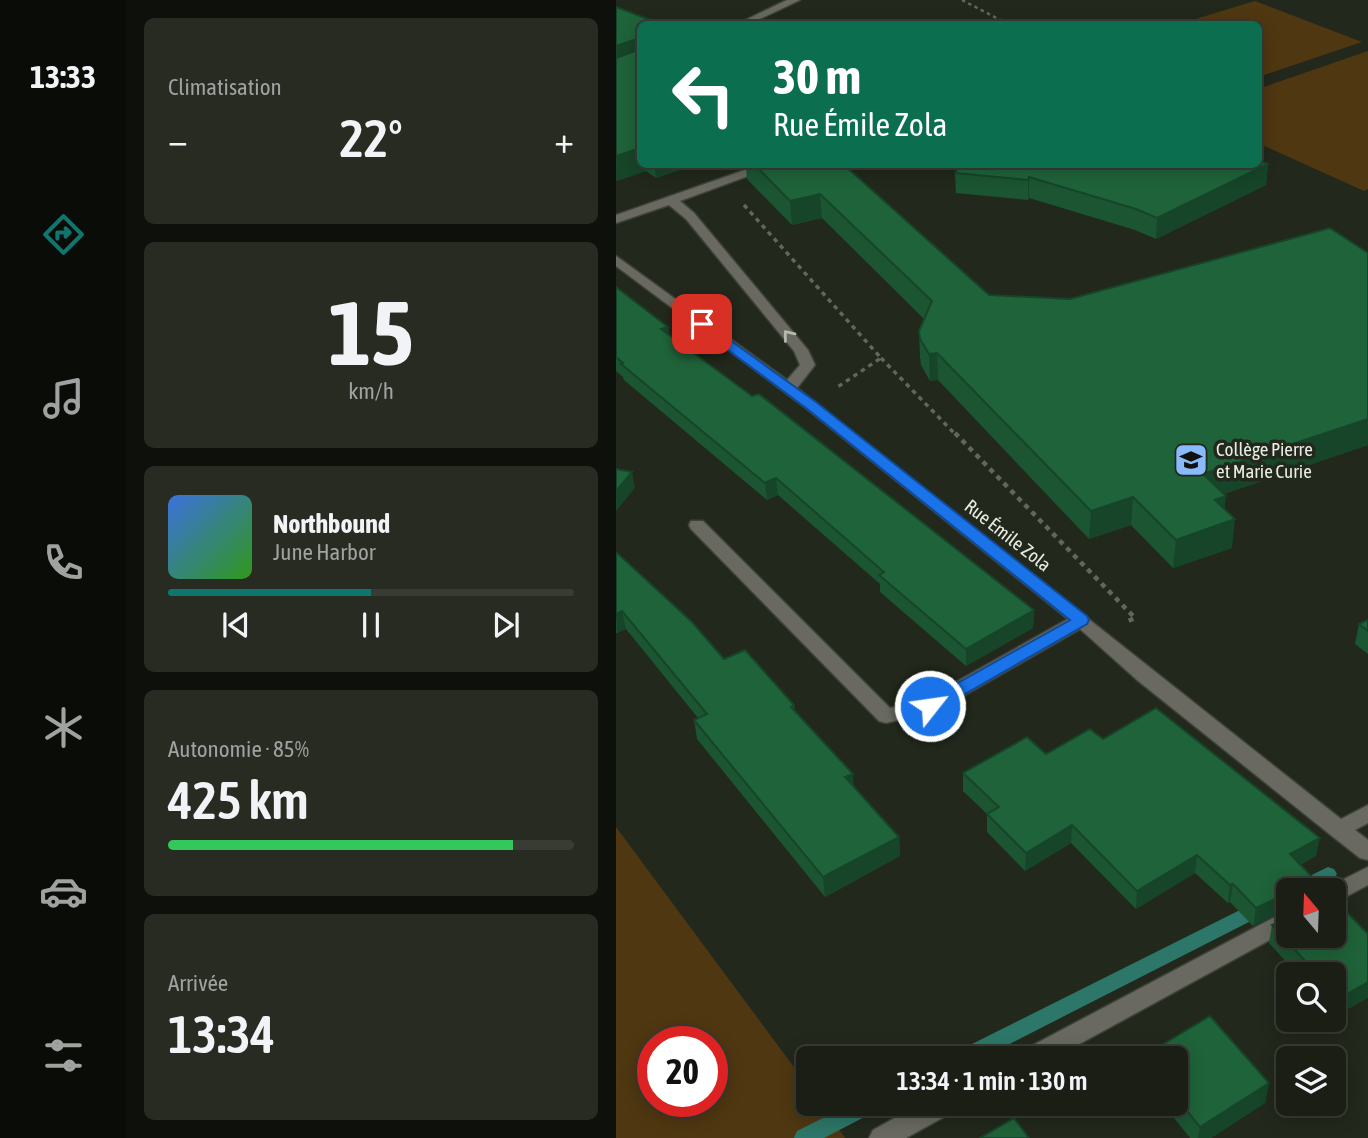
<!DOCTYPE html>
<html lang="fr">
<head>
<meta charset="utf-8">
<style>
  body { margin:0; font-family:"Asap Condensed",sans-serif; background:#272b22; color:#f1f3f6; height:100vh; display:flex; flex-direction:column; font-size:26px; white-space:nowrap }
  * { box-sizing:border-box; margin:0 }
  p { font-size:23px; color:#9fa2a0 }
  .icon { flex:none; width:38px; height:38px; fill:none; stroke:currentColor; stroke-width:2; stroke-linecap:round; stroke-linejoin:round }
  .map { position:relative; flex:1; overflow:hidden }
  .details { display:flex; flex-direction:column; gap:18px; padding:18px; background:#0e100c; width:490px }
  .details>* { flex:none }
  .hud { position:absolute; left:21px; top:21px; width:625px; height:147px; border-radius:10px; box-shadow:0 4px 18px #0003,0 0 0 2px #383c34; background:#0b6e4f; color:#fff; overflow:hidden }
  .needle { width:46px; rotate:341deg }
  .fabs { position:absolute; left:660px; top:878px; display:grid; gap:14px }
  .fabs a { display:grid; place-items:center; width:70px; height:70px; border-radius:10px; background:#1a1e15; box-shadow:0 4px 18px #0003,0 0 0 2px #383c34; font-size:35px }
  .speed { position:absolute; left:21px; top:1026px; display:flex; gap:14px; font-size:35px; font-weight:700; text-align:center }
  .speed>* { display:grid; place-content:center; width:91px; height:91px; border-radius:50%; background:#1a1e15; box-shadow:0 4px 18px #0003,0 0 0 2px #383c34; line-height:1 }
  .speed .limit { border:10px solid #d22; background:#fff; color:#111 }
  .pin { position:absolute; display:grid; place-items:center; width:60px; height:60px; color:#fff; margin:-30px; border-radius:14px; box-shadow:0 4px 10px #0006 }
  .me { position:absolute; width:77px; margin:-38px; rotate:60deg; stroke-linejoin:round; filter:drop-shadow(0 0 5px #0008) }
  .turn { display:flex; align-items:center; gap:24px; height:147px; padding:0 21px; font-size:32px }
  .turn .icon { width:91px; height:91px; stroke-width:2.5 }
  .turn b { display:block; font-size:49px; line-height:60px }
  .big { font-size:52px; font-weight:600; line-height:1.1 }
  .details .tile { flex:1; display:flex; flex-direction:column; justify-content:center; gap:10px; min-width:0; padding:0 24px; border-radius:10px; background:#272b22 }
  .details .dial { align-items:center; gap:0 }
  .dial b { font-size:91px; line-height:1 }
  .song { display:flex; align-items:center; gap:21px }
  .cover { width:84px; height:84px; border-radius:10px; background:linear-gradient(135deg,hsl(220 70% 55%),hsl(110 70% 35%)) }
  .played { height:7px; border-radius:4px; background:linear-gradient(90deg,#0f766e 50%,#383c34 50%) }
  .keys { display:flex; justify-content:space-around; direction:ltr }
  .heat { display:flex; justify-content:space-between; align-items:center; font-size:38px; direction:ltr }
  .charge { height:10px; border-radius:5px; background:linear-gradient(90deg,#34c759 85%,#383c34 0) }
  .trip { position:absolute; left:180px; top:1046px; width:392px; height:70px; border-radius:10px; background:#1a1e15; box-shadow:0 4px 18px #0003,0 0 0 2px #383c34; font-weight:600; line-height:70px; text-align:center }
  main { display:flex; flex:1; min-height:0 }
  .tab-bar { display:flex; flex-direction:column; width:126px; justify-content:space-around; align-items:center; background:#0a0c08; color:#9fa2a0 }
  .tab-bar .icon { width:49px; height:49px }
  .tab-bar .current { color:#0f766e }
  .tab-bar b { font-size:32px; color:#f1f3f6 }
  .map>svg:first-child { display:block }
</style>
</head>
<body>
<main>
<nav class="tab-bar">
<b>13:33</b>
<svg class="icon current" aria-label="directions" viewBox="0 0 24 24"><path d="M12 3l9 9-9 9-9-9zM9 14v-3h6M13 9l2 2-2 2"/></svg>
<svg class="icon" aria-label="music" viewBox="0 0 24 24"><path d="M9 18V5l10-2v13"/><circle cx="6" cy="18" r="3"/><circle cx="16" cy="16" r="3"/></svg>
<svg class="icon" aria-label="phone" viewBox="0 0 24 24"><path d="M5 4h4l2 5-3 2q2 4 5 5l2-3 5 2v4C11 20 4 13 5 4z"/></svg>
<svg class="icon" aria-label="climate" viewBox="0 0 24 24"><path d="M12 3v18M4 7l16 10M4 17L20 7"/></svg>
<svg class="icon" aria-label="car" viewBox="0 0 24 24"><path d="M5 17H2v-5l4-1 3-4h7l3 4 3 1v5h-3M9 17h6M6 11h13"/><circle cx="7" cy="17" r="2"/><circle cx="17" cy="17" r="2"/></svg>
<svg class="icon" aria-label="filters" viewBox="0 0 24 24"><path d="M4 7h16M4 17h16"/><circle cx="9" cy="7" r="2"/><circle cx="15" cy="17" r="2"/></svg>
</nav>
<section class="details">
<div class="tile"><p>Climatisation</p>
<div class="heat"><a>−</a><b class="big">22°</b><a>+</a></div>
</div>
<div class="tile dial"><b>15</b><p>km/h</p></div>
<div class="tile">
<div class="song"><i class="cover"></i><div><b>Northbound</b><p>June Harbor</p></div></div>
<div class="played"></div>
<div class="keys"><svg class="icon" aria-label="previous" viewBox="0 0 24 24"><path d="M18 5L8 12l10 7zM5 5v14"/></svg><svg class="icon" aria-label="pause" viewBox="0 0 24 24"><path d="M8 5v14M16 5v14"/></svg><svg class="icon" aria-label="next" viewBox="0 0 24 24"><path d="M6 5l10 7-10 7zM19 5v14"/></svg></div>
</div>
<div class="tile"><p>Autonomie · 85%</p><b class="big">425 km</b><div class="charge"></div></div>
<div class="tile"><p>Arrivée</p><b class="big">13:34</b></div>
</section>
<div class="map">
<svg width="752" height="1138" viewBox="0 0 752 1138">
  <rect width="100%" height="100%" fill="#22281c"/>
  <path fill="#4f3711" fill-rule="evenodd" d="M 639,1 L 746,42 L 642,77 L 642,24 L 563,24 Z
    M 752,51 L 752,189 L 748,191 L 642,143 L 642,89 Z
    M 0,827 L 192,1086 L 192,1104 L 206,1104 L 229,1138 L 0,1138 ZM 37,1041 L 96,1041 L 96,1101 L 37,1101 Z"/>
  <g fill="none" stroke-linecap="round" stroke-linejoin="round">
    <path fill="#2c7769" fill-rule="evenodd" d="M 712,867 L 718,869 L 721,874 C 711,890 689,891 672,891 L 672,902 L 364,1059 L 335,1059 L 338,1053 L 666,889 L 675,888 L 677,884 Z
      M 235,1104 L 265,1104 L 262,1110 L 208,1138 L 178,1138 L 181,1131 Z"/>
    <defs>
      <path id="minor" d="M 171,0 L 184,0 L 133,24 L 121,24 Z
        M 146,164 L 165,164 L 64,201 L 78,213 L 192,350 L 199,365 L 181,388 L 725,819 L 752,805 L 752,823 L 739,830 L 752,840 L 752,860 L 744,858 L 716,836 L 521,680 L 464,629 L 321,711 L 270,723 L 263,721 L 75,529 L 73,525 L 75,521 L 87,521 L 274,708 L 308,700 L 452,619 L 190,408 L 0,266 L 0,256 L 171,380 L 184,365 L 178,351 L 70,219 L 53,205 L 0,223 L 0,215 Z
        M 752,867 L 752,885 L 718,903 L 718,891 L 709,891 L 710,888 Z
        M 672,910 L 672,930 L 436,1059 L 401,1059 L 404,1052 Z
        M 304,1104 L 340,1104 L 337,1112 L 290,1138 L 253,1138 L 257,1130 Z"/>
    </defs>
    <use href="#minor" stroke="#3e4338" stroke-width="3"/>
    <path stroke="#62675c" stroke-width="2.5" stroke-dasharray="3.5 3.5" stroke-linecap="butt" d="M 346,0 L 392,24"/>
    <path stroke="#62675c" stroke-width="3.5" stroke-dasharray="4.5 4.5" stroke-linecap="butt" d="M 128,205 L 265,358 L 220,388
      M 265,358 L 340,435"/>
    <path stroke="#62675c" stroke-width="4.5" stroke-dasharray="5 5" stroke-linecap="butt" d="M 339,433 L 519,618 L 512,621"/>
    <use href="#minor" fill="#696962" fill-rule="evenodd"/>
  </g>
  <path fill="#1b5532" d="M 0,7 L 24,24 L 24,164 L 81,164 L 40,178 L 30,171 L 0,181 Z
    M 117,164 L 227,164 L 373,295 L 752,445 L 608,494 L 609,509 L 616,548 L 557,568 L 515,525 L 473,539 L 322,380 L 314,381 L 305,365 L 304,357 L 303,331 L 308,319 L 206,218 L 176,225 L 131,179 L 130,167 L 122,170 Z
    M 652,164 L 650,185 L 540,239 L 519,230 L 413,198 L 412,200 L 340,193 L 339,173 Z
    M 0,287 L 52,327 L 53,336 L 418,610 L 417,628 L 350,666 L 264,592 L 264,584 L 162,495 L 151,500 L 8,380 L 7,377 L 0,371 Z
    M 0,552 L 108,659 L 178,705 L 179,711 L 238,787 L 283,837 L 284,856 L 209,897 L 81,739 L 78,720 L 82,718 L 10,629 L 1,633 L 0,633 Z
    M 752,620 L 752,654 L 739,644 L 743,624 Z
    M 487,739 L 700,856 L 684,865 L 672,891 L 637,926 L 614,902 L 612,903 L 579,873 L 520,909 L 455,843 L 409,871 L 371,832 L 371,814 L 347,791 L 347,773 L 430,754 Z
    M 656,925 L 752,934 L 720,1016 L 718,1013 L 718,975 L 682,975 L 653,943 Z
    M 594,1016 L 653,1083 L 649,1103 L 595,1138 L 574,1138 L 547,1104 L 560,1104 L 560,1059 L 526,1059 L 526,1057 Z"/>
  <path fill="#164529" d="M 20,39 L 23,61 L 0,69 L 0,46 Z
    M 24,148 L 24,164 L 28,164 L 30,171 L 0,181 L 0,156 Z
    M 38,164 L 81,164 L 40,178 Z
    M 122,164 L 130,164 L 130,167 L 122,170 Z
    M 652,164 L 650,185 L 540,239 L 541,218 Z
    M 413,177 L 413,198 L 412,200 L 412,180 Z
    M 204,194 L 206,218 L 176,225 L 174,201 Z
    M 52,327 L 54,343 L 45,329 Z
    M 321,353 L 322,380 L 314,381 L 313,354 Z
    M 752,419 L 752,445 L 584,502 L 587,474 Z
    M 16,472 L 19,488 L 0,511 L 0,491 Z
    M 160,478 L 162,495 L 151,500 L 149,483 Z
    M 610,496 L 607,523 L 619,519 L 616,548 L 557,568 L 560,540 L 599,500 Z
    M 517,497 L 515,525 L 473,539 L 475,511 Z
    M 418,610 L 417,628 L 350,666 L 350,649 Z
    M 6,611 L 10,629 L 1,633 L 0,614 Z
    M 237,774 L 238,792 L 229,777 Z
    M 456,825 L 455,843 L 409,871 L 410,853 Z
    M 283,837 L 284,856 L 209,897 L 207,877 Z
    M 704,838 L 700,856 L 670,872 L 674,854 Z
    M 581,855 L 579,873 L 520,909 L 521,891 Z
    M 617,884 L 614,902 L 612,903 L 614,885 Z
    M 672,893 L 672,909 L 637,926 L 640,908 Z
    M 752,982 L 752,998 L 720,1016 L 724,998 Z
    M 653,1083 L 649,1103 L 595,1138 L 582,1138 L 584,1127 Z"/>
  <path fill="#1f633a" stroke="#164529" stroke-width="2" d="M 0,7 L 45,24 L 24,24 L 24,148 L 0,156 L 0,58 L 22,50 L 24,42 L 20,39 L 0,46 Z
    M 131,22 L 135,24 L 121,24 Z
    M 642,160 L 652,164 L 541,218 L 520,209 L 413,177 L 412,180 L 339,173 L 344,164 L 642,164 Z
    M 138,164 L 227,164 L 373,295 L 454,299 L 714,228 L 752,253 L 752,419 L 587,474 L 610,496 L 599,500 L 619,519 L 560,540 L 517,497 L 475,511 L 321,353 L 313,354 L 304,339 L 303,331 L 316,301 L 204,194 L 174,201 Z
    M 0,287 L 52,327 L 45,329 L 136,396 L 143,394 L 418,610 L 350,649 L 263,575 L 268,572 L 160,478 L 149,483 L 5,364 L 7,363 L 0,357 Z
    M 0,469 L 16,472 L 0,491 Z
    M 0,552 L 76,622 L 108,659 L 129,650 L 178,705 L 175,707 L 237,774 L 229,777 L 283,837 L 207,877 L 78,720 L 91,714 L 6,611 L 0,614 Z
    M 752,620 L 752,631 L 743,624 Z
    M 540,708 L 704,838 L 674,854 L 710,891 L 672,891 L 672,893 L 640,908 L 617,884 L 614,885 L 581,855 L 521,891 L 456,825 L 410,853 L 371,814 L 383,807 L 347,773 L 411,737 L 430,754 L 474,729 L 487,739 Z
    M 718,899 L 752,934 L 752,982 L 724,998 L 718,991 L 718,975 L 702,975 L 656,925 L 672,917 L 672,936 L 718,936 Z
    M 594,1016 L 653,1083 L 584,1127 L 560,1097 L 560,1059 L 528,1059 L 526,1057 Z
    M 398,1118 L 413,1138 L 364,1138 Z"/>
  <defs><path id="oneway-chevron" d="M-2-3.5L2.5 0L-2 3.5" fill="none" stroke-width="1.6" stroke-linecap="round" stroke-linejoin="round" transform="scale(1.75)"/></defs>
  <use stroke="#b6b8b0" href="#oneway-chevron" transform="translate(172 335) rotate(-129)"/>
  <path fill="#1a73e8" stroke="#114b97" stroke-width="2" d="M 86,320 L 200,402 L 471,616 L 473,620 L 471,624 L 321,710 L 308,710 L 305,706 L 308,702 L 454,620 L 190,408 L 81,327 L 79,324 Z"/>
  <defs>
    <symbol id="school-square" viewBox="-11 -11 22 22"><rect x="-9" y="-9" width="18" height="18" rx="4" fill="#88bafc" stroke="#22281c"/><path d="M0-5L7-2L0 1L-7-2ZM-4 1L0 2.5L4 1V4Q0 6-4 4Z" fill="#111"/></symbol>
  </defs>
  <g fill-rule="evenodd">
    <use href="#school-square" x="556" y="441" width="38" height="38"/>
  </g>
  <g text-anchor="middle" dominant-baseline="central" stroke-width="7" stroke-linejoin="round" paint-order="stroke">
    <g font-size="19" fill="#e9ece4" stroke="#22281c" text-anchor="start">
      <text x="600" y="449">Collège Pierre<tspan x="600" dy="22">et Marie Curie</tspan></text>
    </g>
    <g font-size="19" fill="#e9ece4" stroke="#22281c">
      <text transform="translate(392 535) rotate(38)">Rue Émile Zola</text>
    </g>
  </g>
</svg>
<div class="fabs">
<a><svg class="needle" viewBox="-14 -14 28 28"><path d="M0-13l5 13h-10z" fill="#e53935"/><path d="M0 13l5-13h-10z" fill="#9fa2a0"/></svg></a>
<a><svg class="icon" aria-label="search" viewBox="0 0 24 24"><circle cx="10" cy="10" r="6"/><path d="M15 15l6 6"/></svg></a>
<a><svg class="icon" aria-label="layers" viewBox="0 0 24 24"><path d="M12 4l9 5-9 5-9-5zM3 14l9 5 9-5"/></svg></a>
</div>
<div class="speed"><div class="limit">20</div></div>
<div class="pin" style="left:86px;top:324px;background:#d93025"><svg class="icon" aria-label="arrive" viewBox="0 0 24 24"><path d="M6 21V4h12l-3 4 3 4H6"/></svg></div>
<svg class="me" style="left:314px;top:706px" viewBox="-20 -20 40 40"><circle r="17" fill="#1a73e8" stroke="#fff" stroke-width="3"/><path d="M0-11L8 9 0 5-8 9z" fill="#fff"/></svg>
<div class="trip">13:34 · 1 min · 130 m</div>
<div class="hud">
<div class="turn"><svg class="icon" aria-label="left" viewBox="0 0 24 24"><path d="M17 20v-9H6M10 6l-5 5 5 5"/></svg><div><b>30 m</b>Rue Émile Zola</div></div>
</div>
</div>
</main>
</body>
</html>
